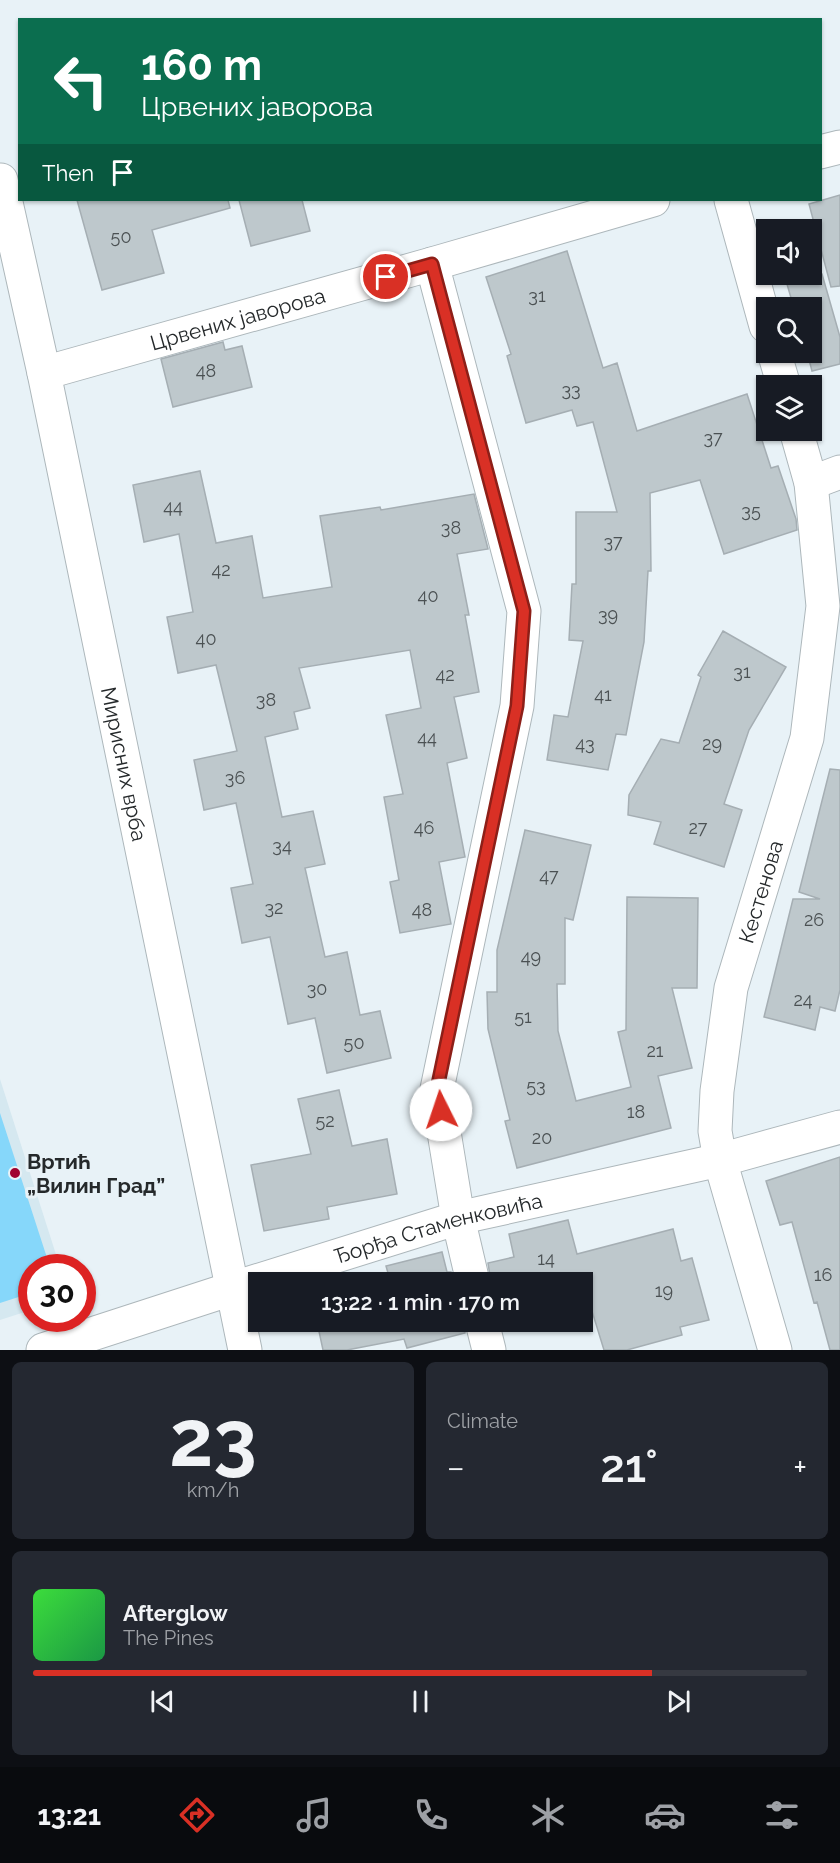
<!DOCTYPE html>
<html lang="en">
<head>
<meta charset="utf-8">
<style>
  body { margin:0; font-family:Raleway,sans-serif; background:#242831; color:#f1f3f6; height:100vh; display:flex; flex-direction:column; font-size:22px; white-space:nowrap }
  * { box-sizing:border-box; margin:0 }
  p { font-size:20px; color:#9ea1a6 }
  .icon { flex:none; width:33px; height:33px; fill:none; stroke:currentColor; stroke-width:2; stroke-linecap:round; stroke-linejoin:round }
  .map { position:relative; height:1350px; overflow:hidden }
  .sheet { display:flex; flex-direction:column; gap:12px; padding:12px; background:#0d0f14; flex:1 }
  .sheet>* { flex:none }
  .banner { position:absolute; left:18px; top:18px; width:804px; height:183px; border-radius:0px; box-shadow:0 2px 4px #0004; background:#0b6e4f; color:#fff; overflow:hidden }
  .fabs { position:absolute; left:756px; top:219px; display:grid; gap:12px }
  .fabs a { display:grid; place-items:center; width:66px; height:66px; border-radius:0px; background:#171b24; box-shadow:0 2px 4px #0004; font-size:30px }
  .speed { position:absolute; left:18px; top:1254px; display:flex; gap:12px; font-size:30px; font-weight:700; text-align:center }
  .speed>* { display:grid; place-content:center; width:78px; height:78px; border-radius:50%; background:#171b24; box-shadow:0 2px 4px #0004; line-height:1 }
  .speed .limit { border:9px solid #d22; background:#fff; color:#111 }
  .pin { position:absolute; display:grid; place-items:center; width:51px; height:51px; color:#fff; margin:-26px; border:3px solid #fff; border-radius:50%; box-shadow:0 2px 6px #0007 }
  .me { position:absolute; width:66px; margin:-33px; rotate:356deg; stroke-linejoin:round; filter:drop-shadow(0 0 4px #0008) }
  .turn { display:flex; align-items:center; gap:21px; height:126px; padding:0 24px; font-size:27px }
  .turn .icon { width:78px; height:78px; stroke-width:2.5 }
  .turn b { display:block; font-size:42px; line-height:51px }
  .then { display:flex; align-items:center; height:57px; padding:0 24px; background:#0003; gap:12px; font-size:22px }
  .big { font-size:45px; font-weight:600; line-height:1.1 }
  .sheet .tile { flex:1; display:flex; flex-direction:column; justify-content:center; gap:9px; min-width:0; padding:0 21px; border-radius:9px; background:#242831 }
  .sheet .dial { align-items:center; gap:0 }
  .dial b { font-size:78px; line-height:1 }
  .song { display:flex; align-items:center; gap:18px }
  .cover { width:72px; height:72px; border-radius:9px; background:linear-gradient(135deg,hsl(120 70% 55%),hsl(140 70% 35%)) }
  .played { height:6px; border-radius:3px; background:linear-gradient(90deg,#d93025 80%,#363941 80%) }
  .keys { display:flex; justify-content:space-around; direction:ltr }
  .heat { display:flex; justify-content:space-between; align-items:center; font-size:33px; direction:ltr }
  .sheet .tiles { flex:1; display:grid; gap:12px; grid-template-columns:1fr 1fr }
  .tile:last-child { grid-column:span 2 }
  .trip { position:absolute; left:248px; top:1272px; width:345px; height:60px; border-radius:0px; background:#171b24; box-shadow:0 2px 4px #0004; font-weight:600; line-height:60px; text-align:center }
  .dock { display:flex; height:96px; justify-content:space-around; align-items:center; background:#090b0e; color:#9ea1a6 }
  .dock .icon { width:42px; height:42px }
  .dock .selected { color:#d93025 }
  .dock b { font-size:27px; color:#f1f3f6 }
  .map>svg:first-child { display:block }
</style>
</head>
<body>
<div class="map">
<svg width="840" height="1350" viewBox="0 0 840 1350">
  <rect width="100%" height="100%" fill="#e8f2f7"/>
  <path fill="#d5e8f0" d="M 0,1079 L 60,1267 L 32,1268 L 31,1310 L 0,1320 Z"/>
  <path fill="#86d7fa" d="M 0,1113 L 50,1267 L 32,1268 L 31,1293 L 0,1303 Z"/>
  <path fill="#bec8cc" stroke="#a5aeb3" stroke-width="1.5" d="M 840,195 L 840,286 L 831,287 L 809,204 Z
    M 77,200 L 228,200 L 230,208 L 152,230 L 164,273 L 102,290 Z
    M 239,200 L 302,200 L 310,231 L 251,246 Z
    M 567,251 L 603,368 L 617,363 L 637,431 L 747,394 L 771,468 L 778,466 L 796,519 L 797,530 L 724,554 L 700,480 L 650,493 L 651,571 L 648,571 L 644,642 L 626,735 L 616,734 L 608,770 L 547,760 L 554,715 L 568,717 L 583,641 L 569,640 L 572,584 L 576,584 L 576,512 L 617,512 L 593,422 L 577,426 L 572,410 L 526,423 L 507,356 L 511,354 L 486,277 Z
    M 784,274 L 822,274 L 840,337 L 840,364 L 812,371 L 807,352 L 812,352 L 812,308 L 794,308 Z
    M 223,342 L 225,350 L 242,346 L 252,387 L 173,407 L 161,359 Z
    M 200,471 L 216,543 L 252,536 L 263,598 L 332,587 L 320,516 L 380,507 L 381,510 L 474,494 L 488,549 L 457,554 L 469,615 L 465,615 L 479,692 L 454,697 L 467,758 L 447,763 L 465,857 L 439,862 L 451,924 L 400,933 L 390,882 L 399,880 L 384,797 L 403,794 L 386,715 L 421,708 L 410,650 L 299,668 L 310,708 L 294,712 L 298,729 L 265,737 L 282,817 L 313,811 L 325,864 L 305,868 L 325,957 L 347,952 L 360,1015 L 380,1011 L 391,1058 L 327,1073 L 315,1018 L 288,1024 L 270,937 L 242,943 L 231,888 L 253,884 L 236,803 L 204,810 L 194,760 L 237,751 L 216,665 L 178,673 L 167,617 L 193,612 L 179,534 L 144,542 L 133,485 Z
    M 723,631 L 786,667 L 749,730 L 724,804 L 742,810 L 724,867 L 654,844 L 661,822 L 628,815 L 629,795 L 661,739 L 679,743 L 701,677 L 698,675 Z
    M 830,769 L 840,770 L 840,990 L 835,1011 L 820,1007 L 815,1030 L 764,1017 L 793,899 L 820,899 L 799,892 Z
    M 525,830 L 591,845 L 573,920 L 565,918 L 565,984 L 557,984 L 558,1031 L 576,1101 L 631,1087 L 618,1032 L 626,1030 L 627,897 L 698,898 L 697,988 L 672,988 L 692,1068 L 658,1076 L 671,1128 L 517,1168 L 505,1121 L 510,1120 L 488,1029 L 487,992 L 497,992 L 497,950 Z
    M 339,1090 L 352,1146 L 387,1139 L 397,1194 L 327,1207 L 329,1219 L 264,1231 L 251,1165 L 311,1154 L 298,1099 Z
    M 840,1157 L 840,1350 L 830,1350 L 817,1302 L 814,1303 L 792,1222 L 780,1225 L 766,1181 Z
    M 568,1220 L 577,1254 L 673,1229 L 681,1261 L 692,1258 L 709,1320 L 680,1327 L 682,1335 L 627,1350 L 604,1350 L 583,1282 L 491,1282 L 488,1263 L 514,1257 L 509,1234 Z
    M 442,1252 L 447,1272 L 451,1272 L 454,1282 L 337,1282 L 388,1273 L 386,1266 Z
    M 317,1322 L 464,1322 L 465,1333 L 407,1348 L 404,1339 L 347,1350 L 323,1350 Z"/>
  <g fill="none" stroke-linecap="round" stroke-linejoin="round">
    <defs>
      <g id="minor">
        <path d="M 820,152 L 840,147"/>
        <path id="s1" d="M 1,180 L 44,373 L 245,1350"/>
        <path d="M 731,200 L 766,326"/>
        <path d="M 432,264 L 524,611 L 517,706 L 437,1089 L 458,1218 L 473,1282"/>
        <path d="M 774,352 L 784,386"/>
        <path id="s2" d="M 44,373 L 432,264 L 653,200"/>
        <path d="M 811,483 L 840,472"/>
        <path d="M 482,1322 L 489,1350"/>
        <path id="s3" d="M 43,1350 L 234,1288 L 458,1218 L 720,1160 L 840,1127"/>
        <path id="s4" d="M 775,1350 L 720,1160 L 715,1131 L 717,1091 L 731,988 L 807,738 L 823,606 L 811,483 L 796,430"/>
      </g>
    </defs>
    <use href="#minor" stroke="#adb7bb" stroke-width="35"/>
    <use href="#minor" stroke="#fff" stroke-width="33"/>
  </g>
  <g fill="none" stroke-linecap="round" stroke-linejoin="round">
    <defs>
      <path id="route" d="M 386,277 L 432,264 L 524,611 L 517,706 L 437,1089 L 441,1110"/>
    </defs>
    <use href="#route" stroke="#8d1f18" stroke-width="15"/>
    <use href="#route" stroke="#d93025" stroke-width="10"/>
  </g>
  <circle fill="#a1012e" stroke="#e8f2f7" stroke-width="2" cx="15" cy="1173" r="6"/>
  <g text-anchor="middle" dominant-baseline="central" stroke-width="6" stroke-linejoin="round" paint-order="stroke">
    <g font-size="18" fill="#4b5153">
      <text x="121" y="236">50</text>
      <text x="537" y="295">31</text>
      <text x="206" y="370">48</text>
      <text x="571" y="389">33</text>
      <text x="713" y="437">37</text>
      <text x="173" y="506">44</text>
      <text x="751" y="510">35</text>
      <text x="451" y="527">38</text>
      <text x="613" y="541">37</text>
      <text x="221" y="569">42</text>
      <text x="428" y="595">40</text>
      <text x="608" y="614">39</text>
      <text x="206" y="638">40</text>
      <text x="742" y="671">31</text>
      <text x="445" y="674">42</text>
      <text x="603" y="694">41</text>
      <text x="266" y="699">38</text>
      <text x="427" y="737">44</text>
      <text x="585" y="743">43</text>
      <text x="712" y="743">29</text>
      <text x="235" y="777">36</text>
      <text x="424" y="827">46</text>
      <text x="698" y="827">27</text>
      <text x="282" y="845">34</text>
      <text x="549" y="875">47</text>
      <text x="274" y="907">32</text>
      <text x="422" y="909">48</text>
      <text x="814" y="919">26</text>
      <text x="531" y="956">49</text>
      <text x="317" y="988">30</text>
      <text x="803" y="999">24</text>
      <text x="523" y="1016">51</text>
      <text x="354" y="1042">50</text>
      <text x="655" y="1050">21</text>
      <text x="536" y="1085">53</text>
      <text x="636" y="1111">18</text>
      <text x="325" y="1120">52</text>
      <text x="542" y="1137">20</text>
      <text x="546" y="1258">14</text>
      <text x="823" y="1274">16</text>
      <text x="664" y="1290">19</text>
    </g>
    <g font-size="21" fill="#25292b" stroke="#e8f2f7">
      <text stroke="none"><textPath href="#s2" startOffset="201">Црвених јаворова</textPath></text>
      <text stroke="none"><textPath href="#s1" startOffset="597">Мирисних врба</textPath></text>
      <text stroke="none"><textPath href="#s4" startOffset="472">Кестенова</textPath></text>
      <text stroke="none"><textPath href="#s3" startOffset="414">Ђорђа Стаменковића</textPath></text>
    </g>
    <g font-size="21" font-weight="bold" fill="#25292b" stroke="#e8f2f7" text-anchor="start">
      <text x="27" y="1161">Вртић<tspan x="27" dy="24">„Вилин Град”</tspan></text>
    </g>
  </g>
</svg>
<div class="fabs">
<a><svg class="icon" aria-label="sound" viewBox="0 0 24 24"><path d="M4 9h4l5-4v14l-5-4H4zM17 9q2 3 0 6"/></svg></a>
<a><svg class="icon" aria-label="search" viewBox="0 0 24 24"><circle cx="10" cy="10" r="6"/><path d="M15 15l6 6"/></svg></a>
<a><svg class="icon" aria-label="layers" viewBox="0 0 24 24"><path d="M12 4l9 5-9 5-9-5zM3 14l9 5 9-5"/></svg></a>
</div>
<div class="speed"><div class="limit">30</div></div>
<div class="pin" style="left:386px;top:277px;background:#d93025"><svg class="icon" aria-label="arrive" viewBox="0 0 24 24"><path d="M6 21V4h12l-3 4 3 4H6"/></svg></div>
<svg class="me" style="left:441px;top:1110px" viewBox="-20 -20 40 40"><circle r="19" fill="#fff"/><path d="M0-13L10 11 0 6-10 11z" fill="#d93025"/></svg>
<div class="trip">13:22 · 1 min · 170 m</div>
<div class="banner">
<div class="turn"><svg class="icon" aria-label="left" viewBox="0 0 24 24"><path d="M17 20v-9H6M10 6l-5 5 5 5"/></svg><div><b>160 m</b>Црвених јаворова</div></div>
<div class="then">Then<svg class="icon" aria-label="arrive" viewBox="0 0 24 24"><path d="M6 21V4h12l-3 4 3 4H6"/></svg></div>
</div>
</div>
<section class="sheet">
<div class="tiles">
<div class="tile dial"><b>23</b><p>km/h</p></div>
<div class="tile"><p>Climate</p>
<div class="heat"><a>−</a><b class="big">21°</b><a>+</a></div>
</div>
<div class="tile">
<div class="song"><i class="cover"></i><div><b>Afterglow</b><p>The Pines</p></div></div>
<div class="played"></div>
<div class="keys"><svg class="icon" aria-label="previous" viewBox="0 0 24 24"><path d="M18 5L8 12l10 7zM5 5v14"/></svg><svg class="icon" aria-label="pause" viewBox="0 0 24 24"><path d="M8 5v14M16 5v14"/></svg><svg class="icon" aria-label="next" viewBox="0 0 24 24"><path d="M6 5l10 7-10 7zM19 5v14"/></svg></div>
</div>
</div>
</section>
<nav class="dock">
<b>13:21</b>
<svg class="icon selected" aria-label="directions" viewBox="0 0 24 24"><path d="M12 3l9 9-9 9-9-9zM9 14v-3h6M13 9l2 2-2 2"/></svg>
<svg class="icon" aria-label="music" viewBox="0 0 24 24"><path d="M9 18V5l10-2v13"/><circle cx="6" cy="18" r="3"/><circle cx="16" cy="16" r="3"/></svg>
<svg class="icon" aria-label="phone" viewBox="0 0 24 24"><path d="M5 4h4l2 5-3 2q2 4 5 5l2-3 5 2v4C11 20 4 13 5 4z"/></svg>
<svg class="icon" aria-label="climate" viewBox="0 0 24 24"><path d="M12 3v18M4 7l16 10M4 17L20 7"/></svg>
<svg class="icon" aria-label="car" viewBox="0 0 24 24"><path d="M5 17H2v-5l4-1 3-4h7l3 4 3 1v5h-3M9 17h6M6 11h13"/><circle cx="7" cy="17" r="2"/><circle cx="17" cy="17" r="2"/></svg>
<svg class="icon" aria-label="filters" viewBox="0 0 24 24"><path d="M4 7h16M4 17h16"/><circle cx="9" cy="7" r="2"/><circle cx="15" cy="17" r="2"/></svg>
</nav>
</body>
</html>
